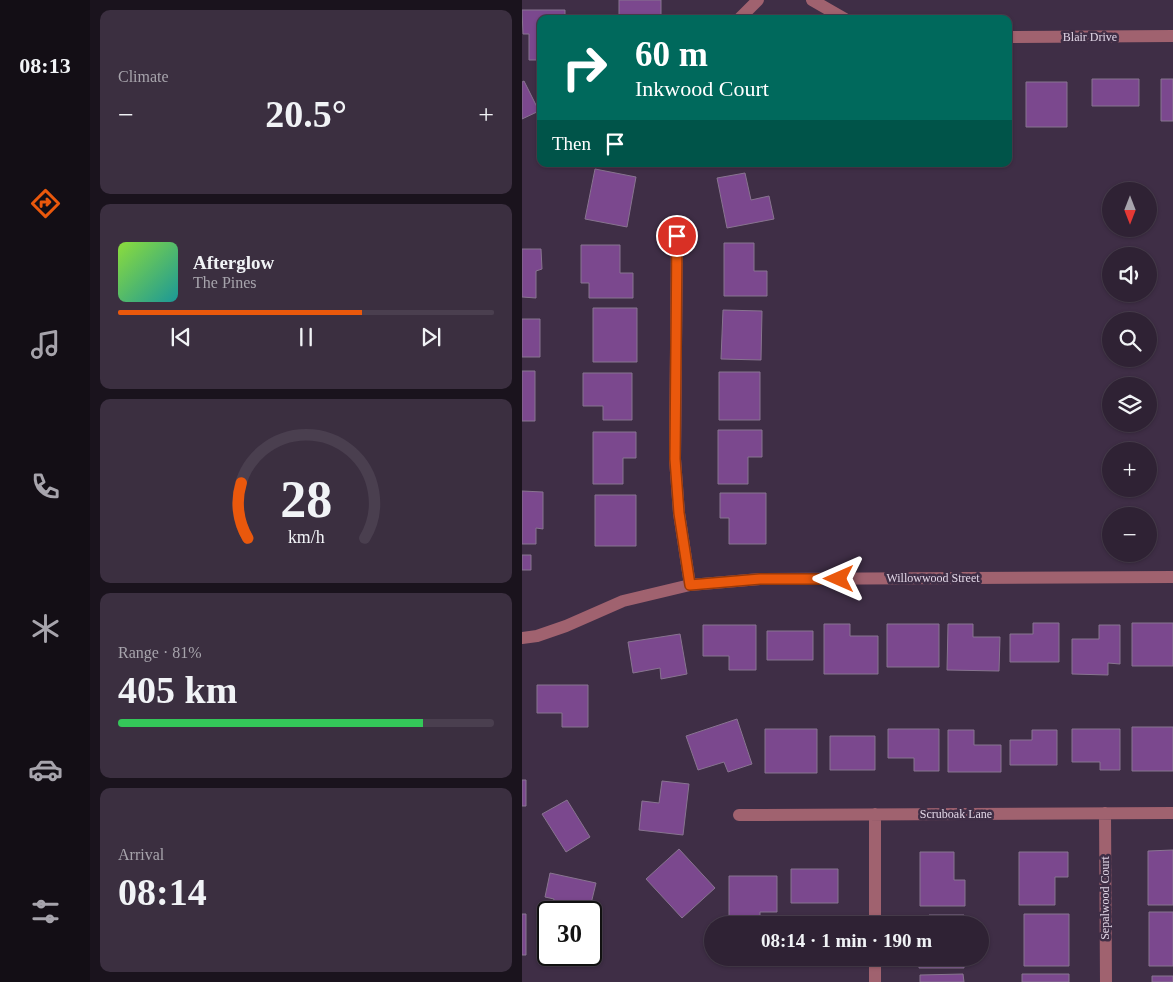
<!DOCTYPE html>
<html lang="en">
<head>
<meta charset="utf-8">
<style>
  body { margin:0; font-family:Georgia,serif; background:#3b2f40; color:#f1f3f6; height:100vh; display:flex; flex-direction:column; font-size:19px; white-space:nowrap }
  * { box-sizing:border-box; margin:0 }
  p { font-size:16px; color:#a7a4ac }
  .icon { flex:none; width:28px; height:28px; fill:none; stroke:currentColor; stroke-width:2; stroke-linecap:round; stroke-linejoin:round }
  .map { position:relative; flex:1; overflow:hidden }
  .side { display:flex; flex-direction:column; gap:10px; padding:10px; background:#1a131d; width:432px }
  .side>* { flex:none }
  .top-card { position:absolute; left:15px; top:15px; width:475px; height:152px; border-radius:10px; box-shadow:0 1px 4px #0004,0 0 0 1px #4a3f4f; background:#00695c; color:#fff; overflow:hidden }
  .needle { width:32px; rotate:180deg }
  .tools { position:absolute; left:580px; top:182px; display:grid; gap:10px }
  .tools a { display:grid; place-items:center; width:55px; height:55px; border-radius:50%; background:#2f2234; box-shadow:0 1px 4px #0004,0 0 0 1px #4a3f4f; font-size:25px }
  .speed { position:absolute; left:15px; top:901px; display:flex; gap:10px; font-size:25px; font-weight:700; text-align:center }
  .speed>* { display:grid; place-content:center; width:65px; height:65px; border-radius:50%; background:#2f2234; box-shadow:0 1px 4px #0004,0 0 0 1px #4a3f4f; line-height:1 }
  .speed .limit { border:2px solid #111; border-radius:8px; background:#fff; color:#111 }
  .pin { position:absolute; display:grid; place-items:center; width:42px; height:42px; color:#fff; margin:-21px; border:2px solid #fff; border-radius:50%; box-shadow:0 1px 5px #0007 }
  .me { position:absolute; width:55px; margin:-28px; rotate:270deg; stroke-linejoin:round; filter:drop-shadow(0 0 4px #0008) }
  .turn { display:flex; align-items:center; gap:18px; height:105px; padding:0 15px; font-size:22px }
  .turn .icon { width:65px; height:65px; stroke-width:2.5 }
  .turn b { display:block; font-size:35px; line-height:42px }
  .then { display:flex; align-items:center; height:48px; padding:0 15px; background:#0003; gap:10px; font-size:19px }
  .big { font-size:38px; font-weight:600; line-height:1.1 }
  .side .widget { flex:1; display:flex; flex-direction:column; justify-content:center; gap:8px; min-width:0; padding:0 18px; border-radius:10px; background:#3b2f40 }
  .side .dial { align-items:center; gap:0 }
  .dial svg { height:130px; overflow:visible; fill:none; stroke:#4a3f4f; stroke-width:7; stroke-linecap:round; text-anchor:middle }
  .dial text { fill:#f1f3f6; stroke:none }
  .song { display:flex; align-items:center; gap:15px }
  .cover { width:60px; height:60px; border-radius:8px; background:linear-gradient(135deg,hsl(90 70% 55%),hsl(180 70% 35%)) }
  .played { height:5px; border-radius:2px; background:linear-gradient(90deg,#ea580c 65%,#4a3f4f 65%) }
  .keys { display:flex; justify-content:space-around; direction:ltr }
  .heat { display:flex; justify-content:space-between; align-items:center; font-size:28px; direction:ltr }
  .charge { height:8px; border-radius:4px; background:linear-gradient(90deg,#34c759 81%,#4a3f4f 0) }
  .trip { position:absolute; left:182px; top:916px; width:285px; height:50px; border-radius:25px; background:#2f2234; box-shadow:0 1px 4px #0004,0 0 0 1px #4a3f4f; font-weight:600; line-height:50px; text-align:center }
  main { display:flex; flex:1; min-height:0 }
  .menu { display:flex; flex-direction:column; width:90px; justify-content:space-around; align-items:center; background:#130e15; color:#a7a4ac }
  .menu .icon { width:35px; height:35px }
  .menu .active { color:#ea580c }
  .menu b { font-size:22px; color:#f1f3f6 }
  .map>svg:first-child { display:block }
</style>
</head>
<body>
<main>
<nav class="menu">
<b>08:13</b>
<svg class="icon active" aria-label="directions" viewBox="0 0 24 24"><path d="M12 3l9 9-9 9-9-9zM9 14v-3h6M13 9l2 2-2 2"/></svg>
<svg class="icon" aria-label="music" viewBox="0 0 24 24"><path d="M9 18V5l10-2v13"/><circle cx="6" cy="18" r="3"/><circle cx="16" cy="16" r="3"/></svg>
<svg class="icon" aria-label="phone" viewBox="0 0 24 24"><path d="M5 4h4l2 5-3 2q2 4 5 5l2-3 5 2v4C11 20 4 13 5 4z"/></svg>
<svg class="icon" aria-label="climate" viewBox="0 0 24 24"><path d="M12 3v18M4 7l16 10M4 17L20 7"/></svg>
<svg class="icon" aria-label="car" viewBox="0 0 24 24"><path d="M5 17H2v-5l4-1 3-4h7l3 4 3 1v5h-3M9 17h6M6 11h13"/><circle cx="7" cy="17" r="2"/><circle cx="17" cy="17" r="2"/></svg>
<svg class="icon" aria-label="filters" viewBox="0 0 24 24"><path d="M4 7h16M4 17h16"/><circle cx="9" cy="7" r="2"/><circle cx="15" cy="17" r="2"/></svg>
</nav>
<section class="side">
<div class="widget"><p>Climate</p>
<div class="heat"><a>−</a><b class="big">20.5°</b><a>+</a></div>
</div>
<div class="widget">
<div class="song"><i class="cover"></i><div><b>Afterglow</b><p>The Pines</p></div></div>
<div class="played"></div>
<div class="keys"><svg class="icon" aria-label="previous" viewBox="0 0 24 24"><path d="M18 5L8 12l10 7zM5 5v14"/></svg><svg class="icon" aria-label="pause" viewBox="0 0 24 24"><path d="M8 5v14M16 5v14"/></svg><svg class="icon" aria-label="next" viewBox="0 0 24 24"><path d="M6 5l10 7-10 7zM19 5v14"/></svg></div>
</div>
<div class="widget dial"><svg viewBox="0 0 100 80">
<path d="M14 69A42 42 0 1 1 86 69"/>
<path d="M14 69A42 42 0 0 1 10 35" stroke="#ea580c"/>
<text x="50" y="56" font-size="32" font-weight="700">28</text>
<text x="50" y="72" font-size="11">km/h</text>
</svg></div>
<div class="widget"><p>Range · 81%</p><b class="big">405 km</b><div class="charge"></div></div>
<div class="widget"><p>Arrival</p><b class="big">08:14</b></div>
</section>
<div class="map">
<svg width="651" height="982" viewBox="0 0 651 982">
  <rect width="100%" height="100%" fill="#3f2e46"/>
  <path fill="#7b488e" stroke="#887490" d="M 97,0 L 139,0 L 139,18 L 97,18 Z
    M 0,10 L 43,10 L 43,19 L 19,19 L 19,60 L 7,60 L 7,34 L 1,34 Z
    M 570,79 L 617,79 L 617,106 L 570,106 Z
    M 639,79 L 651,79 L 651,121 L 639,121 Z
    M 2,81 L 17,111 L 0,119 L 0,82 Z
    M 504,82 L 545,82 L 545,127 L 504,127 Z
    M 73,169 L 114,177 L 105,227 L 63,219 Z
    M 223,173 L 229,200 L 247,196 L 252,219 L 205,228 L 195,178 Z
    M 202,243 L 232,243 L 232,271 L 245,271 L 245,296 L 202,296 Z
    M 59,245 L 98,245 L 98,273 L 111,273 L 111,298 L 67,298 L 67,283 L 59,283 Z
    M 0,249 L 19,249 L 20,269 L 14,271 L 14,298 L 0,297 Z
    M 71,308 L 115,308 L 115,362 L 71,362 Z
    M 201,310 L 240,311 L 239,360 L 199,359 Z
    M 0,319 L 18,319 L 18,357 L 0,357 Z
    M 0,371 L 13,371 L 13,421 L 0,421 Z
    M 197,372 L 238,372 L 238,420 L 197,420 Z
    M 61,373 L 110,373 L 110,420 L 81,420 L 81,406 L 61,406 Z
    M 196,430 L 240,430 L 240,457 L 226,457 L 226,484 L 196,484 Z
    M 71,432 L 114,432 L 114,458 L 101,458 L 101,484 L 71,484 Z
    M 0,491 L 21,492 L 21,529 L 14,528 L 14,544 L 0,544 Z
    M 198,493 L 244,493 L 244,544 L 207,544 L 207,518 L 198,518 Z
    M 73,495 L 114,495 L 114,546 L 73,546 Z
    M 0,555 L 9,555 L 9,570 L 0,570 Z
    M 511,623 L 537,623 L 537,662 L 488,662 L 488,634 L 511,634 Z
    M 610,623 L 651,623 L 651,666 L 610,666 Z
    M 302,624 L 328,624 L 328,636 L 356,636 L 356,674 L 302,674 Z
    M 365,624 L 417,624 L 417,667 L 365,667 Z
    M 426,624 L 451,624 L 451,637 L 478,637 L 477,671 L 425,670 Z
    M 181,625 L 234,625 L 234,670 L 207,670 L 207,656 L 181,656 Z
    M 577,625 L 598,625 L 598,664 L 586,663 L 586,675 L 550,674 L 550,639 L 577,639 Z
    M 245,631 L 291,631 L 291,660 L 245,660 Z
    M 158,634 L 165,674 L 139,679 L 138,668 L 111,673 L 106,642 Z
    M 15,685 L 66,685 L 66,727 L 40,727 L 40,713 L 15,713 Z
    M 215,719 L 230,764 L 206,772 L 202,762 L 176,770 L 164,736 Z
    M 610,727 L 651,727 L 651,771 L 610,771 Z
    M 243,729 L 295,729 L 295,773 L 243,773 Z
    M 366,729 L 417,729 L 417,771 L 392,771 L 392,758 L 366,758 Z
    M 550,729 L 598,729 L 598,770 L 578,770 L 578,762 L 550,762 Z
    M 426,730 L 452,730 L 452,745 L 479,745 L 479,772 L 426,772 Z
    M 510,730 L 535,730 L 535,765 L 488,765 L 488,740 L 510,740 Z
    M 308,736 L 353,736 L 353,770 L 308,770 Z
    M 0,780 L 4,780 L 4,806 L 0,806 Z
    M 140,781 L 167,784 L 161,835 L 117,830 L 120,801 L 137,803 Z
    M 45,800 L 68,837 L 44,852 L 20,814 Z
    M 157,849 L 193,888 L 160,918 L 124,879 Z
    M 651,850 L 651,905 L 626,905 L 626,851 Z
    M 398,852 L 432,852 L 432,880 L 443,880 L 443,906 L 398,906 Z
    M 497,852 L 546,852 L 546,877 L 533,877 L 533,905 L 497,905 Z
    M 269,869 L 316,869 L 316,903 L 269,903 Z
    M 28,873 L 74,883 L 67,912 L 29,912 L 32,899 L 23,897 Z
    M 207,876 L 255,876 L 255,912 L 238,912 L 238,924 L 207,924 Z
    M 627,912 L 651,912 L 651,966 L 627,966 Z
    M 0,914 L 4,914 L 4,955 L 0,955 Z
    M 502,914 L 547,914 L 547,966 L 502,966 Z
    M 407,915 L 442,915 L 442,925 L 406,925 Z
    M 397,958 L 442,958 L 442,968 L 397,968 Z
    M 441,974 L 442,982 L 398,982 L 398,975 Z
    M 500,974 L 547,974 L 547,982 L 500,982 Z
    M 630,976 L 651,976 L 651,982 L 630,982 Z"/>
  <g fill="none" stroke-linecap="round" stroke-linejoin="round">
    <path stroke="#a0626f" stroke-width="12" d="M 290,0 L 323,19
      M 217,19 L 236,0
      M 486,37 L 651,36
      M 155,236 L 153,459 L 157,513 L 168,585
      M 0,638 L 15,636 L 44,626 L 101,601 L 168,585 L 238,579 L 651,577
      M 583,813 L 584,982
      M 353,814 L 353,925
      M 217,815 L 651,813
      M 353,958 L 353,982"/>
  </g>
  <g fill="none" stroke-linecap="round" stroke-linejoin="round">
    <defs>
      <path id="route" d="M 155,236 L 153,459 L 157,513 L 168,585 L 238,579 L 317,579"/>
    </defs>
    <use href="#route" stroke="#983908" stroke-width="12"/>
    <use href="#route" stroke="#ea580c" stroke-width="9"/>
  </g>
  <g text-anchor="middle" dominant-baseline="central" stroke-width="5" stroke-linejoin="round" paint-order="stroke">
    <g font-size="12" fill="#e1d6e6" stroke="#3f2e46">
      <text x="568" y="37">Blair Drive</text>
      <text x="411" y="578">Willowwood Street</text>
      <text x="434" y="814">Scruboak Lane</text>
      <text transform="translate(583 898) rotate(-90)">Sepalwood Court</text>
    </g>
  </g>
</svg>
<div class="tools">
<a><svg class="needle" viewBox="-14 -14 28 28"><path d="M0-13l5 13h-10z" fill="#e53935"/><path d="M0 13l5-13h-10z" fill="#a7a4ac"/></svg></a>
<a><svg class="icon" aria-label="sound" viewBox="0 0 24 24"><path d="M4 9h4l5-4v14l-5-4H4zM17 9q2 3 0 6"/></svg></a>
<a><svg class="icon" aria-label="search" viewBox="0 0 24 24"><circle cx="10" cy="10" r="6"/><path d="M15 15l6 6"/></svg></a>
<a><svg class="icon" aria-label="layers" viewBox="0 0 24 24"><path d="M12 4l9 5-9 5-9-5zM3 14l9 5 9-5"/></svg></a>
<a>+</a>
<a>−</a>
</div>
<div class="speed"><div class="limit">30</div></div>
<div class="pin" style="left:155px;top:236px;background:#d93025"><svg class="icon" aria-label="arrive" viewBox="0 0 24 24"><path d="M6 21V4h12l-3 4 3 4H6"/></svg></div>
<svg class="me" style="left:317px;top:579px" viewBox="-20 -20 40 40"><path d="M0-17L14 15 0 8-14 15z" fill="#ea580c" stroke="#fff" stroke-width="4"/></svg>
<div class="trip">08:14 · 1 min · 190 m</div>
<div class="top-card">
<div class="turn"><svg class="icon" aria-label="right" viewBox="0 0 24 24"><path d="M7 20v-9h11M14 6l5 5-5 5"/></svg><div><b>60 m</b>Inkwood Court</div></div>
<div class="then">Then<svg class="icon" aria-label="arrive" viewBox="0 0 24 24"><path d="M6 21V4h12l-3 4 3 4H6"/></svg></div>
</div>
</div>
</main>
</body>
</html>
